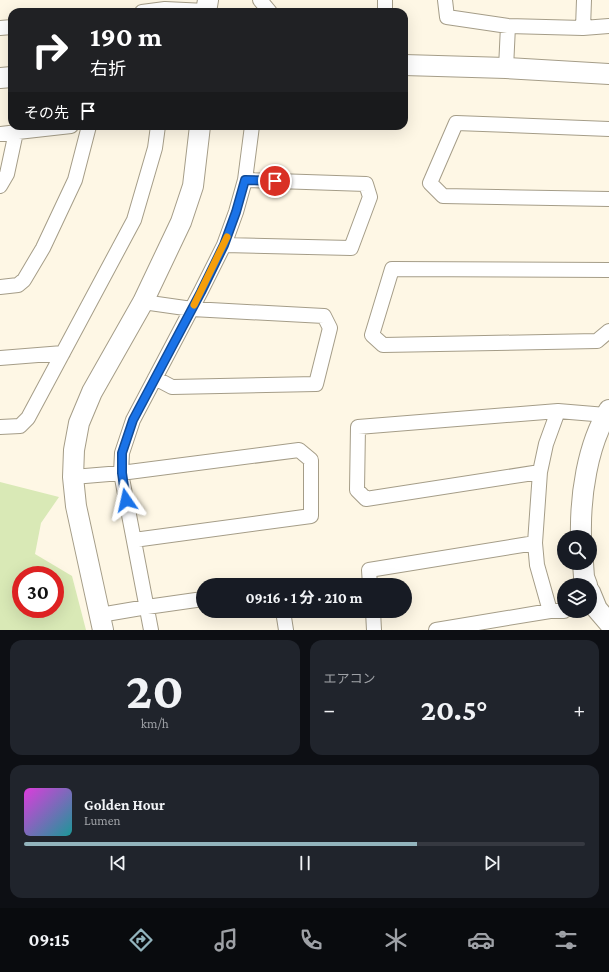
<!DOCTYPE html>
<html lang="ja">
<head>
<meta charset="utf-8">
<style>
  body { margin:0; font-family:"Crimson Pro","Noto Sans JP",serif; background:#20242c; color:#f1f3f6; height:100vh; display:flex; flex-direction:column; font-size:15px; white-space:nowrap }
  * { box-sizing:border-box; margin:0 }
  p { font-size:13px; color:#9ea1a6 }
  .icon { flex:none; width:22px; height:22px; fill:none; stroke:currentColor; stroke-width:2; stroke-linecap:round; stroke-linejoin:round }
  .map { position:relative; height:630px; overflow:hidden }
  .drawer { display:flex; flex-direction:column; gap:10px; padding:10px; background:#0d0f14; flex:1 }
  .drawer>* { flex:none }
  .top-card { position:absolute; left:8px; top:8px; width:400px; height:122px; border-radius:12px; box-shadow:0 4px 16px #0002; background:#202124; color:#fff; overflow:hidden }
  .buttons { position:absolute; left:557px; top:530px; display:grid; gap:8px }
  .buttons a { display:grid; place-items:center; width:40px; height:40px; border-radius:50%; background:#171b24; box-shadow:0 4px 16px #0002; font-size:20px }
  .speed { position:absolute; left:12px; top:566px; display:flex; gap:8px; font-size:20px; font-weight:700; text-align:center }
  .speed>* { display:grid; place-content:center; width:52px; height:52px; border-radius:50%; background:#171b24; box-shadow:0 4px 16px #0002; line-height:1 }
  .speed .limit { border:6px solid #d22; background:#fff; color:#111 }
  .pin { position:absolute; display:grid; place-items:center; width:34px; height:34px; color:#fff; margin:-17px; border:2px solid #fff; border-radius:50%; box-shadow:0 1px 4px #0007 }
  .me { position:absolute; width:44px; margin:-22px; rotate:349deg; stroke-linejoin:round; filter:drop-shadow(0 0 3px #0008) }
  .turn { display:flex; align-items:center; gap:14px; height:84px; padding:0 16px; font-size:18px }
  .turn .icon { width:52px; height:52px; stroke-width:2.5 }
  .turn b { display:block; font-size:28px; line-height:34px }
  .then { display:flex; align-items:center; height:38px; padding:0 16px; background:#0003; gap:8px; font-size:15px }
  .big { font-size:30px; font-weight:700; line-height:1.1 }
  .drawer .tile { flex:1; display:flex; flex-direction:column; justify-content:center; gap:6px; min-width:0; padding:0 14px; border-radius:12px; background:#20242c }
  .drawer .dial { align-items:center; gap:0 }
  .dial b { font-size:52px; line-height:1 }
  .song { display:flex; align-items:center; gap:12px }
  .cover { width:48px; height:48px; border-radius:6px; background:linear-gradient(135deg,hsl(300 70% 55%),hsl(180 70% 35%)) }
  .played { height:4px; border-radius:2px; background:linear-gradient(90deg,#93b4bd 70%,#363941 70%) }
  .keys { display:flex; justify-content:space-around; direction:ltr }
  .heat { display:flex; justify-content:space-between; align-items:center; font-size:22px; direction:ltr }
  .drawer .tiles { flex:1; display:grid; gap:10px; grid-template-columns:1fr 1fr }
  .tile:last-child { grid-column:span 2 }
  .trip { position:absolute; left:196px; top:578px; width:216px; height:40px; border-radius:20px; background:#171b24; box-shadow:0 4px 16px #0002; font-weight:700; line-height:40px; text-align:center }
  .tab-bar { display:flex; height:64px; justify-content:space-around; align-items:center; background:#090b0e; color:#9ea1a6 }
  .tab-bar .icon { width:28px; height:28px }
  .tab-bar .active { color:#93b4bd }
  .tab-bar b { font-size:18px; color:#f1f3f6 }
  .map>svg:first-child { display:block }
</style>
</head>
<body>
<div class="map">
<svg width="609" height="630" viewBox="0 0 609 630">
  <rect width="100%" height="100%" fill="#fef7e5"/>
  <path fill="#d9e9b6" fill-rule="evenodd" d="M 0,482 L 59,497 L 41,523 L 35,554 L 72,576 L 86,630 L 0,630 ZM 21,575 L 55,575 L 55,609 L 21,609 Z"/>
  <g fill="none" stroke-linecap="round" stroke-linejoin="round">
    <defs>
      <path id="street" d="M 260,0 L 270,12
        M 445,0 L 447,17 L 508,26 L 583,28 L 609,26
        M 142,12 L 165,9 L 206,11
        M 385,12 L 385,0
        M 0,28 L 12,27
        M 583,28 L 584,0
        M 506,68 L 508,26
        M 609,129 L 456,123 L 430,183 L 443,196 L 609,199
        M 0,134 L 71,126
        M 0,186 L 7,174 L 16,132
        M 224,245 L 351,248 L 370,197 L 366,184 L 245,180
        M 609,270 L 392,269 L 372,335 L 383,345 L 597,341 L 609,331
        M 0,287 L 18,285 L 24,280 L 43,248 L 75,180 L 89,126
        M 143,302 L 192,309 L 324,316 L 330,328 L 316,384 L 172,387 L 155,378
        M 0,358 L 63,353
        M 0,427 L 20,426 L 28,418 L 134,220 L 155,148 L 158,126
        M 540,472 L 366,499 L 357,490 L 358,427 L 558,411 L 606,415
        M 73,477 L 121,473 L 299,450 L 311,460 L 311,516 L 134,540
        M 370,585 L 369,570 L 535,543
        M 283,611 L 286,630
        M 373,611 L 374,630
        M 550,611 L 537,565 L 535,543 L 540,472 L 546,444 L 558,411
        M 100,615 L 147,607 L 203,599
        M 151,630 L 121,473 L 122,453 L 133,420 L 201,291 L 224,245 L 236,212 L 245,180 L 252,126
        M 436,630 L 550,611 L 564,611"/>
      <path id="secondary" d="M 206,12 L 208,0
        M 404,65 L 506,68 L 609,74
        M 0,78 L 12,77
        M 581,537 C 580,497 587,445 609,410
        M 583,563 L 584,577 L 587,585
        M 590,592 L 597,609 L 609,623
        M 103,630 L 76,506 L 73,477 L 74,450 L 79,423 L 92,392 L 143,302 L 181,222 L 193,186 L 200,126"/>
    </defs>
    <use href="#street" stroke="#a59d88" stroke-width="16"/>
    <use href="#secondary" stroke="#a59d88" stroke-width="22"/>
    <use href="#street" stroke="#fff" stroke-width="14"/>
    <use href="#secondary" stroke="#fff" stroke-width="20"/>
  </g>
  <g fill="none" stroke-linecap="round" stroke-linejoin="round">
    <defs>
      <path id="route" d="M 126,500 L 122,473 L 122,453 L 133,420 L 201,292 L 224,245 L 236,212 L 245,180 L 275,181"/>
    </defs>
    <use href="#route" stroke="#114b97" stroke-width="10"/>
    <use href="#route" stroke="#1a73e8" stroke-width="7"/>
    <path stroke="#f59e0b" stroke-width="7" d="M 194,305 L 227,237"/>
  </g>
</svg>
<div class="buttons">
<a><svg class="icon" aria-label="search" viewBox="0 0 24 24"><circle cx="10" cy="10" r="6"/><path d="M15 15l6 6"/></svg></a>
<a><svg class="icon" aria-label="layers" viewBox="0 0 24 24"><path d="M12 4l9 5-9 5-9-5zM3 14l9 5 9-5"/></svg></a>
</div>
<div class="speed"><div class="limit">30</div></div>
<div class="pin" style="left:275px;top:181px;background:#d93025"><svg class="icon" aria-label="arrive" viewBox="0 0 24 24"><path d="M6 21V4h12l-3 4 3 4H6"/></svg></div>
<svg class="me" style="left:126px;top:500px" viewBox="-20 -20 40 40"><path d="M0-17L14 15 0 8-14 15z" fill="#1a73e8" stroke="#fff" stroke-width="4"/></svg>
<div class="trip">09:16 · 1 分 · 210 m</div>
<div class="top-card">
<div class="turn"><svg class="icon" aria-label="right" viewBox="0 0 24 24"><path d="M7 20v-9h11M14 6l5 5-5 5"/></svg><div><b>190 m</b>右折</div></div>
<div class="then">その先<svg class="icon" aria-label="arrive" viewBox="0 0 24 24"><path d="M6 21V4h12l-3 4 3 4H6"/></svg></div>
</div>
</div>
<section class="drawer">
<div class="tiles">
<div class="tile dial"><b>20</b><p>km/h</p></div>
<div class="tile"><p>エアコン</p>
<div class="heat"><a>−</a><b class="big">20.5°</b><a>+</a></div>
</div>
<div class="tile">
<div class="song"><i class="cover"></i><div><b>Golden Hour</b><p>Lumen</p></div></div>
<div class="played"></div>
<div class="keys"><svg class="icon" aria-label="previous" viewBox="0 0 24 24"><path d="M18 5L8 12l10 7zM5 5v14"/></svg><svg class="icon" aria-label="pause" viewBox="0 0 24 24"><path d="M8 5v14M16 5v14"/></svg><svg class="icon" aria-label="next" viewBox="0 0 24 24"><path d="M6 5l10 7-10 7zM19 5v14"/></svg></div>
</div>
</div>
</section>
<nav class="tab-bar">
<b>09:15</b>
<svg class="icon active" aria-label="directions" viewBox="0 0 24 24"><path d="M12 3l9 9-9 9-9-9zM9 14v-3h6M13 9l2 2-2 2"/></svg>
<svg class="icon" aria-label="music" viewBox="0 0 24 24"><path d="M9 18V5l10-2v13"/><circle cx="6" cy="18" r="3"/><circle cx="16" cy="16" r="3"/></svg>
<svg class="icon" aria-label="phone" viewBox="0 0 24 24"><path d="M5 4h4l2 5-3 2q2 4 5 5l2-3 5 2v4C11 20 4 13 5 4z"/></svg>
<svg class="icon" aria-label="climate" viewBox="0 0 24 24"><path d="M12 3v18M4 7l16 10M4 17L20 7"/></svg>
<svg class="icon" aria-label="car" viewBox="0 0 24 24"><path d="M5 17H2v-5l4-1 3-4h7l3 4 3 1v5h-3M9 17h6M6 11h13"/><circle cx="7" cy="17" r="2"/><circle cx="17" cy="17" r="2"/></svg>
<svg class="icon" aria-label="filters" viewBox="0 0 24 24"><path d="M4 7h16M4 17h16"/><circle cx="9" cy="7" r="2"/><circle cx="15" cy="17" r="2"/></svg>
</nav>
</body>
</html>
